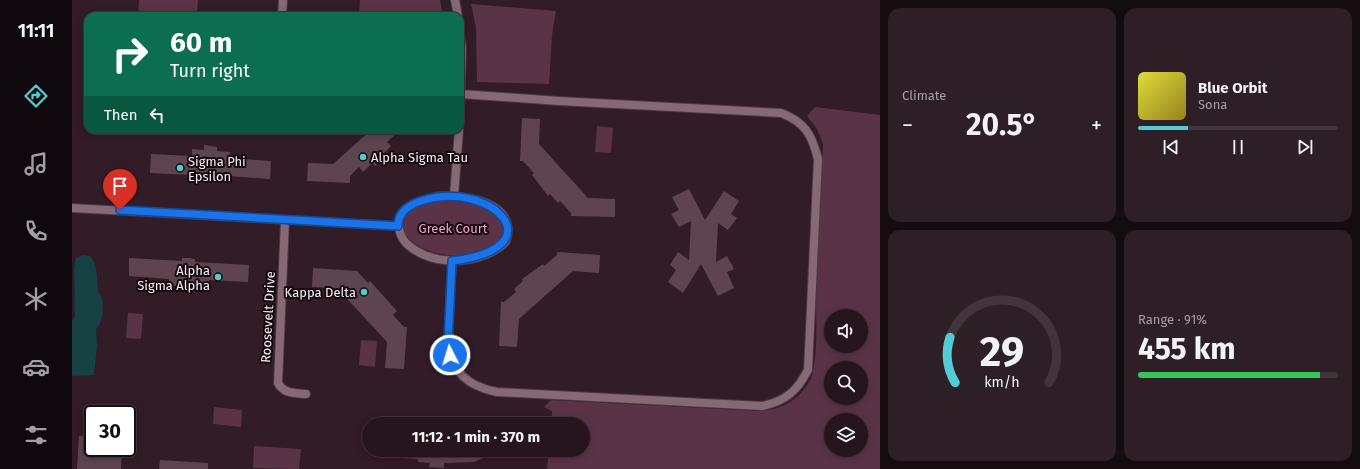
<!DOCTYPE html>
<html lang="en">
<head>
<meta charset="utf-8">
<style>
  body { margin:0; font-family:"Fira Sans",sans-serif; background:#2e1e26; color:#f1f3f6; height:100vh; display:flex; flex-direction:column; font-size:15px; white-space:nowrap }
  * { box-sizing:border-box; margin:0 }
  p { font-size:13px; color:#a49fa4 }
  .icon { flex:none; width:22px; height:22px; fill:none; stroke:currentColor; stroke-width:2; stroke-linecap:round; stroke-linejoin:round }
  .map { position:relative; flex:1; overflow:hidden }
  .drawer { display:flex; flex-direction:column; gap:8px; padding:8px; background:#150c10; width:480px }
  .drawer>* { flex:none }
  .banner { position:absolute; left:12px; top:12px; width:380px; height:122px; border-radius:12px; box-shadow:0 2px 10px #0003,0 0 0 1px #42343b; background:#0b6e4f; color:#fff; overflow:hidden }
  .controls { position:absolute; left:752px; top:309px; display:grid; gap:8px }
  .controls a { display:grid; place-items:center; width:44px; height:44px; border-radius:50%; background:#26151d; box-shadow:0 2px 10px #0003,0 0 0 1px #42343b; font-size:20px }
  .speed { position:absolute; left:12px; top:405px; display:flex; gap:8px; font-size:20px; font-weight:700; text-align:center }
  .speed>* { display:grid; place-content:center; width:52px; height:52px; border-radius:50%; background:#26151d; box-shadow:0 2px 10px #0003,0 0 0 1px #42343b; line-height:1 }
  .speed .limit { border:2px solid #111; border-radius:6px; background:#fff; color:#111 }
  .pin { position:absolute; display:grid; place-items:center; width:34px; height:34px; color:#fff; margin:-41px -17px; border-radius:50% 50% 50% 0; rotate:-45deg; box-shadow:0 0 4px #0007 }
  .pin .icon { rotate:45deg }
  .me { position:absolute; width:44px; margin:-22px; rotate:355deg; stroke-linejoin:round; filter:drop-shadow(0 0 3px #0008) }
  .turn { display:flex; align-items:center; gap:14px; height:84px; padding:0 20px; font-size:18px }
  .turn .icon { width:52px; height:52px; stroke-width:2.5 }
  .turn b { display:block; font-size:28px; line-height:34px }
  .then { display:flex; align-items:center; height:38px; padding:0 20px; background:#0003; gap:8px; font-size:15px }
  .big { font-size:30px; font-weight:700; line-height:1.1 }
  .drawer .tile { flex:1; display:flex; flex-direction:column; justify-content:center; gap:6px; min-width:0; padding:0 14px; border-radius:12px; background:#2e1e26 }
  .drawer .dial { align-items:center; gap:0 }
  .dial svg { height:104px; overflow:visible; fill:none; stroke:#42343b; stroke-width:7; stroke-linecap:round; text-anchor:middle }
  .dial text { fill:#f1f3f6; stroke:none }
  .song { display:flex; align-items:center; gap:12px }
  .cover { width:48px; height:48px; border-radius:6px; background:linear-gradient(135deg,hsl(60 70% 55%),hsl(50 70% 35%)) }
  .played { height:4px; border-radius:2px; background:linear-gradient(90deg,#51ccd4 25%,#42343b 25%) }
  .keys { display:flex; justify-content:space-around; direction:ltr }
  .heat { display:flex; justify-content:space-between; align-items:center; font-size:22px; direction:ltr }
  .charge { height:6px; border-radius:3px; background:linear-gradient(90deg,#34c759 91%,#42343b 0) }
  .drawer .tiles { flex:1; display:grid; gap:8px; grid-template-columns:repeat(2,1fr) }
  .trip { position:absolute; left:290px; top:417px; width:228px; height:40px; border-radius:20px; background:#26151d; box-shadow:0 2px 10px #0003,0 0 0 1px #42343b; font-weight:700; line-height:40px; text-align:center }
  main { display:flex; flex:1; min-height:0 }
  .tabs { display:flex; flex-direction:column; width:72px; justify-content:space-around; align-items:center; background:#0f080c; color:#a49fa4 }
  .tabs .icon { width:28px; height:28px }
  .tabs .on { color:#51ccd4 }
  .tabs b { font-size:18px; color:#f1f3f6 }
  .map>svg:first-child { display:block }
</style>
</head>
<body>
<main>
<nav class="tabs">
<b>11:11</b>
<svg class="icon on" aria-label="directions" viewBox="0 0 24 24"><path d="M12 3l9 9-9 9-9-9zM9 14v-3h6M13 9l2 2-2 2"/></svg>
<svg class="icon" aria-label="music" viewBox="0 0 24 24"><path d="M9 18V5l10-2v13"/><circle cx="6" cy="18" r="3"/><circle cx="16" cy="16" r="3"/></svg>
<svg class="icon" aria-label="phone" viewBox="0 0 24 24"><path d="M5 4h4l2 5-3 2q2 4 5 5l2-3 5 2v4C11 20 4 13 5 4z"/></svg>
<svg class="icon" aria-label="climate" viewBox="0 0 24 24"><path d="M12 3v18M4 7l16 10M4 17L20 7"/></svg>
<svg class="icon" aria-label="car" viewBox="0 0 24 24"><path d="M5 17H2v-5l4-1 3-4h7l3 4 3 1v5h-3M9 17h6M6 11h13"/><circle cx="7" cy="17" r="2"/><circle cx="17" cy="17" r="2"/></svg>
<svg class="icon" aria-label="filters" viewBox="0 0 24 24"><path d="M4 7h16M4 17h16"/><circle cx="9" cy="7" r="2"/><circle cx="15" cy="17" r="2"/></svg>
</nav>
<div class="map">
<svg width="808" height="469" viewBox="0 0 808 469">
  <rect width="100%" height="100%" fill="#321c27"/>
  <path fill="#5b3347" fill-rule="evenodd" d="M 67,0 L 126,0 L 125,16 L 66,16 Z
    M 288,0 L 368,0 L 371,16 L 287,16 Z
    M 399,4 L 484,11 L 480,35 L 477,84 L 405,82 L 404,27 Z
    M 743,107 L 808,115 L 808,469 L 475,469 L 477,450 L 511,450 L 511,424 L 479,424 L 480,411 L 472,407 L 479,400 L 687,411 C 709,410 727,401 738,380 C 748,360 743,302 744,277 C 746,233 749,188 751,144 L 745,129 L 735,116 ZM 759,316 L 789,316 L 789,346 L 759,346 ZM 759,368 L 789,368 L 789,398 L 759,398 ZM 759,420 L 789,420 L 789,450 L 759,450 Z
    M 525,126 L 541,128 L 539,153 L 523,152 Z
    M 370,200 C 392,199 418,203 431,223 C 433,236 428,244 416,249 C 357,276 283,214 370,200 Z
    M 56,313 L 71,314 L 69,339 L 54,338 Z
    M 289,340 L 305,341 L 303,367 L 287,365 Z
    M 142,407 L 170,410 L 169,427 L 141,424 Z
    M 182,446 L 229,449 L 227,469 L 181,468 Z"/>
  <path fill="#174244" d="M 11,255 L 18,256 C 27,266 24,278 26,291 C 27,294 29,296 30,299 C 32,309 31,322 24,329 L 25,346 L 22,375 L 0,376 L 0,321 L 3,317 L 2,268 L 4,258 Z"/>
  <path fill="#5e4450" d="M 450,118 L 468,119 L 467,144 L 516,198 L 543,199 L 543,217 L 499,216 L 499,213 L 488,201 L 486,203 L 478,194 L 476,196 L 460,175 L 462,173 L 451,161 L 448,161 Z
    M 299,130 L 328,130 L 315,142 L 319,146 L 311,154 L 313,156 L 303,166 L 300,163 L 291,172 L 287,167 L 278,176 L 278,183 L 235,181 L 236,163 L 261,164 Z
    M 132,145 L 145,147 L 145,151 L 158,152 L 157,158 L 199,161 L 198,179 L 156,176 L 155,178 L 144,177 L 143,183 L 128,182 L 128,177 L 119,176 L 119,175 L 78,173 L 79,154 L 120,156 L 120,149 L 132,150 Z
    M 617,189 L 633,220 L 652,191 L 667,201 L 659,214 L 665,218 L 656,230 L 646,223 L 644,262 L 655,256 L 662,269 L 655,272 L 662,288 L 646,296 L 629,264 L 611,293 L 596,282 L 604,270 L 598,265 L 606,252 L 617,260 L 619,221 L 607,227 L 599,214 L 607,210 L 600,197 Z
    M 485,252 L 528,255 L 527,273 L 501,271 L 447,319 L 445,347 L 427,346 L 429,302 L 432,302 L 444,292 L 442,289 L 451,281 L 450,279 L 471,264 L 472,266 L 485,255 Z
    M 57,258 L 110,261 L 110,258 L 117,258 L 123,259 L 123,262 L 177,265 L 176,282 L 137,280 L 137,288 L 125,287 L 124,292 L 108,290 L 108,286 L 97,286 L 97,279 L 57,276 Z
    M 241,268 L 285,271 L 296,283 L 298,281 L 325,311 L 321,315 L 332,327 L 335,327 L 332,369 L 313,368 L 315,342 L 265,288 L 240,287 Z
    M 7,436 L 21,437 L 21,448 L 50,448 L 49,469 L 5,469 Z
    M 316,450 L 429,450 L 402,462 L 372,463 L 372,468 L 357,467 L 358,463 L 346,462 L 346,459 L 330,458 Z
    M 88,460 L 136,463 L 136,469 L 87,469 Z"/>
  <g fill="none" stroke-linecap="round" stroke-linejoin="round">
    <defs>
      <path id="street" d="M 383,0 L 386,16
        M 210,16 L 211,0
        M 388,33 L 390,48 L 388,112
        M 367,196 C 389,196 432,199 436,228 C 436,232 436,239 433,242 C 429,248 421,251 415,254 C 390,264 357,264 335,244 C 330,239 328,235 327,228 C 322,206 351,200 367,196 Z
        M 382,196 L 387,130
        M 0,208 L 326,226
        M 213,220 L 206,383 C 212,394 223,393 234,394
        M 380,261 L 376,343 C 381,373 395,386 425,392 L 690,406 C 714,401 725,391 736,370 L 746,159 C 740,135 733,122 709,113 L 487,101 L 389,94"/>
    </defs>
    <use href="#street" stroke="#4b3842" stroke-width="10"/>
    <use href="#street" stroke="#856975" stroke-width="8"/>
  </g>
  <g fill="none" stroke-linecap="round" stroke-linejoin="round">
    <defs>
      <path id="route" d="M 48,210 L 326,226 C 326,212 337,205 349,201 C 419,178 487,248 380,261 L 376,343 L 378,355"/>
    </defs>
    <use href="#route" stroke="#114b97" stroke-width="10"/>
    <use href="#route" stroke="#1a73e8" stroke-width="7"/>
  </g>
  <g fill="#51ccd4" stroke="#140a0f" stroke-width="1.5">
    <circle cx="291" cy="157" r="4"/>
    <circle cx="108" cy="168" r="4"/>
    <circle cx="146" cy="277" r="4"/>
    <circle cx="292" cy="292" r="4"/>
  </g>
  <g text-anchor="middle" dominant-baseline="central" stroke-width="4" stroke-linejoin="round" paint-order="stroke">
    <g font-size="13" fill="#fbebf2" stroke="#140a0f" text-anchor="start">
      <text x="299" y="157">Alpha Sigma Tau</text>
      <text x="116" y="161">Sigma Phi<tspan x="116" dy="15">Epsilon</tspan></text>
      <text x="138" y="270" text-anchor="end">Alpha<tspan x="138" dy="15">Sigma Alpha</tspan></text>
      <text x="284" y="292" text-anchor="end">Kappa Delta</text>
    </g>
    <g font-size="13" fill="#f3a1c9" stroke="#140a0f">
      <text x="381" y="228">Greek Court</text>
    </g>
    <g font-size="13" fill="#fbebf2" stroke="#140a0f">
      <text transform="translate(196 317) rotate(-87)">Roosevelt Drive</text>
    </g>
  </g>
</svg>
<div class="controls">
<a><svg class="icon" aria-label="sound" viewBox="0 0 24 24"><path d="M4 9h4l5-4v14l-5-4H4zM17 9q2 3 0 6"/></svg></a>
<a><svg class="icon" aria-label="search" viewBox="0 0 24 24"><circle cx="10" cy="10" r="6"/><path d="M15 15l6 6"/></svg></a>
<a><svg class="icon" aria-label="layers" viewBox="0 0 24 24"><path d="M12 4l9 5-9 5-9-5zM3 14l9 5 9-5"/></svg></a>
</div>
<div class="speed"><div class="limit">30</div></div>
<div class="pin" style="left:48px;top:210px;background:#d93025"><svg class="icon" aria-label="arrive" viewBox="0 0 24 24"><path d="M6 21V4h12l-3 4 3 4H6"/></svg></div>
<svg class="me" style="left:378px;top:355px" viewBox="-20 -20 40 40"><circle r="17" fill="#1a73e8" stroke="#fff" stroke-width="3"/><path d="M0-11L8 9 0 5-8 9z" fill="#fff"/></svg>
<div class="trip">11:12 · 1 min · 370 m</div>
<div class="banner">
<div class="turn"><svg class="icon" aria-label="right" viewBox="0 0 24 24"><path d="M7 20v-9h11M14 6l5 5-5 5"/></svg><div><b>60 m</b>Turn right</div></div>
<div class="then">Then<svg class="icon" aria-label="left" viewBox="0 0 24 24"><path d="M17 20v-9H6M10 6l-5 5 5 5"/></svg></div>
</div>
</div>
<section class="drawer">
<div class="tiles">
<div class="tile"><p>Climate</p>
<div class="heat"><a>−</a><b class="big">20.5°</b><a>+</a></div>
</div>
<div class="tile">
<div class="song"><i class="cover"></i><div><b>Blue Orbit</b><p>Sona</p></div></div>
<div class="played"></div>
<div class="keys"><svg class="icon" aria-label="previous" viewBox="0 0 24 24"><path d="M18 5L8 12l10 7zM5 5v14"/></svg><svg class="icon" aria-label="pause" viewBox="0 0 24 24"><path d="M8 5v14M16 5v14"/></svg><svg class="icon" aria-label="next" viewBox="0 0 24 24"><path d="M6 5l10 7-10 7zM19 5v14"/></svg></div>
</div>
<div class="tile dial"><svg viewBox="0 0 100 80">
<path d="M14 69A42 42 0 1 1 86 69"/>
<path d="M14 69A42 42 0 0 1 10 34" stroke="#51ccd4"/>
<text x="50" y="56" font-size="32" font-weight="700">29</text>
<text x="50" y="72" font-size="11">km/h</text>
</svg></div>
<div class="tile"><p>Range · 91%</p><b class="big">455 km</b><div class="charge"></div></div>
</div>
</section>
</main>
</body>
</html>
